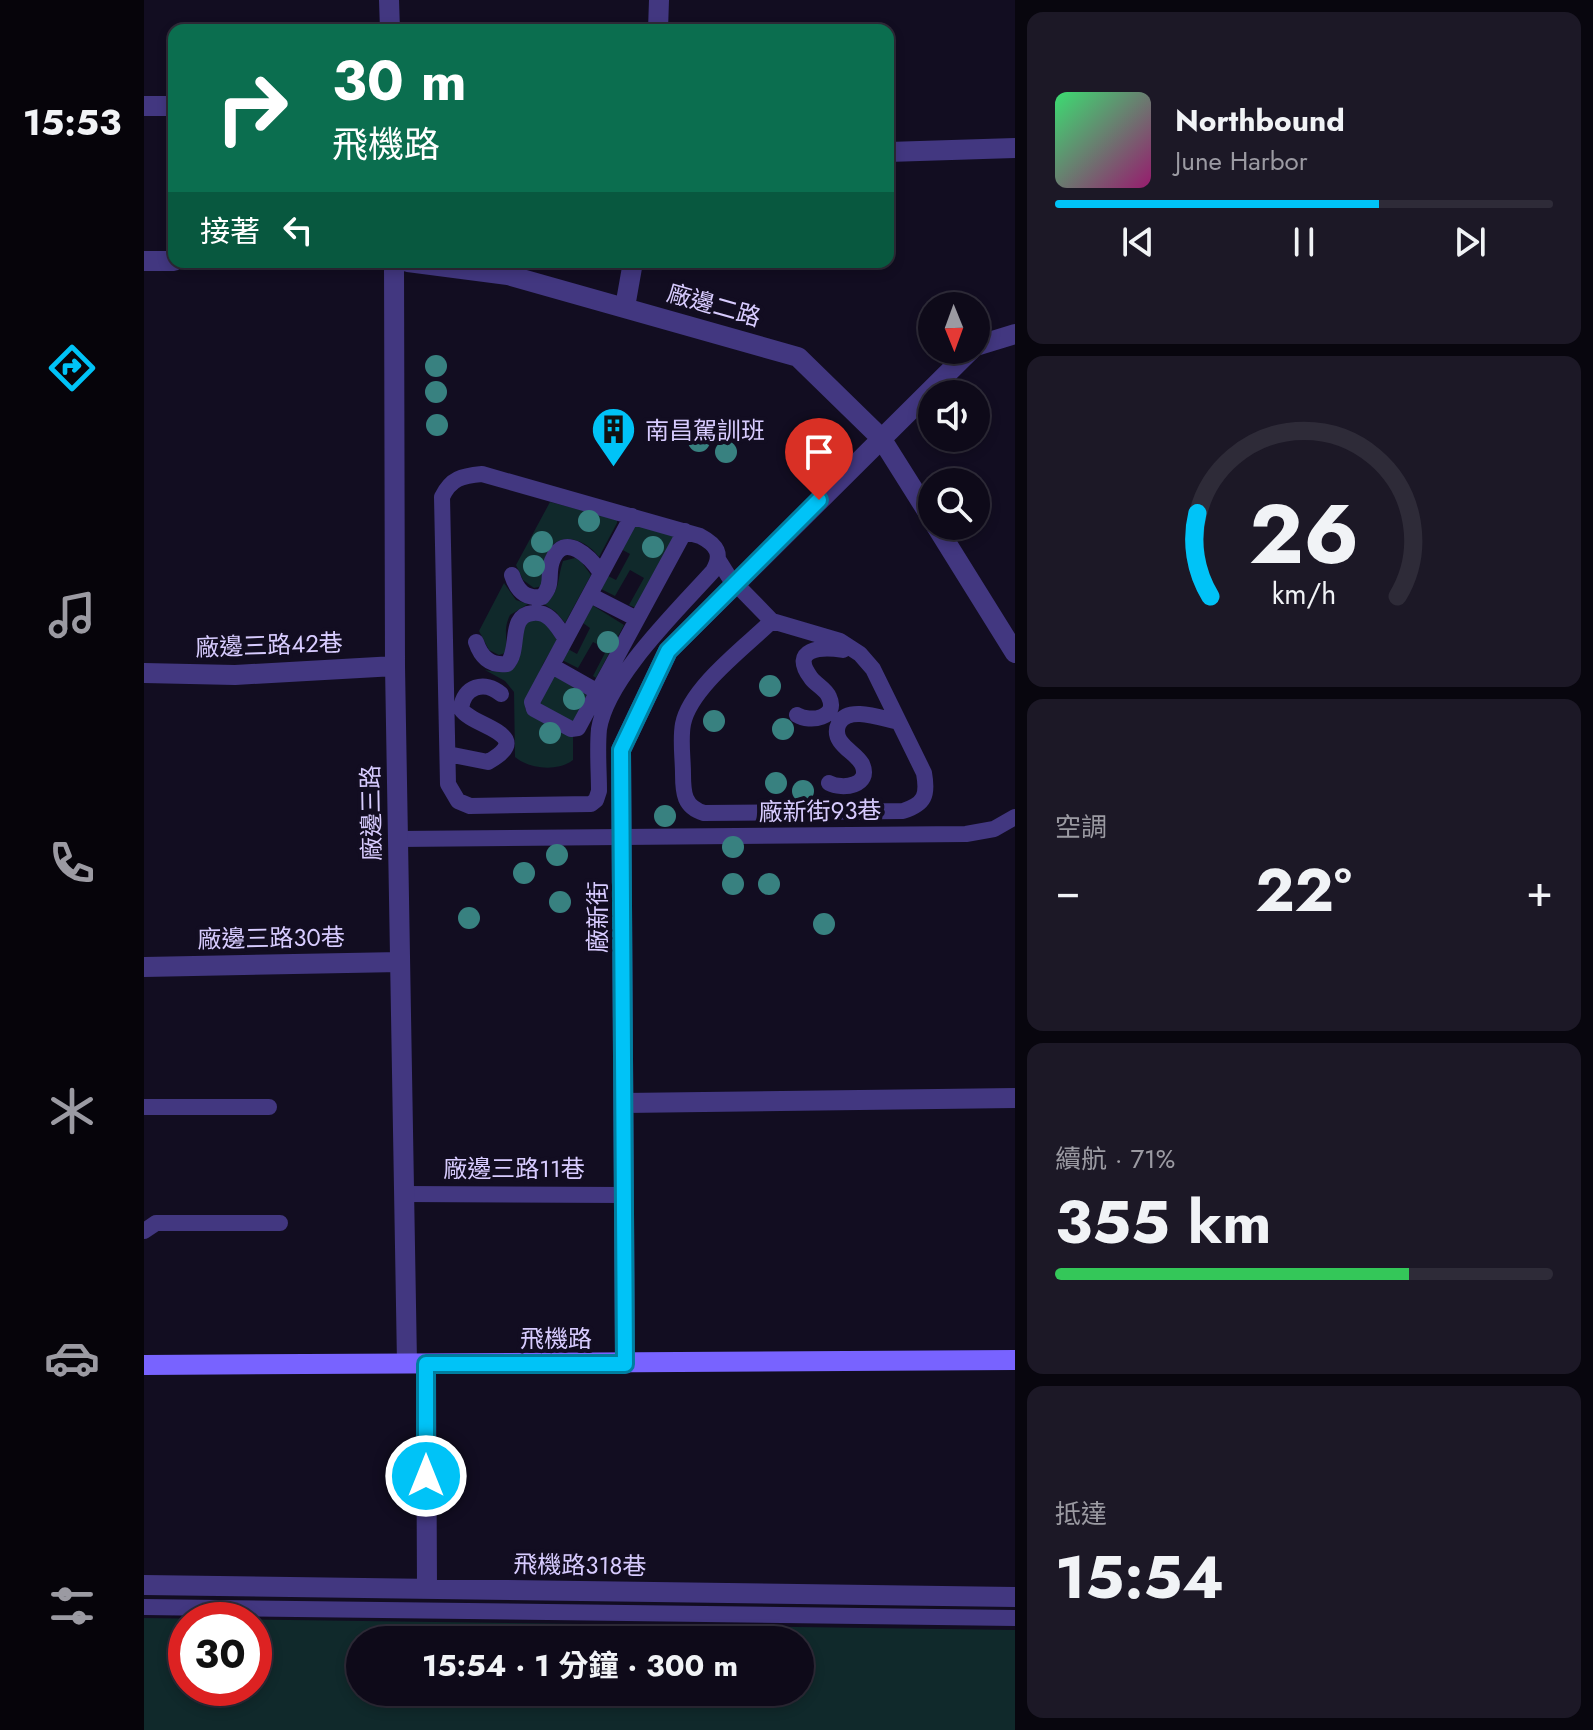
<!DOCTYPE html>
<html lang="zh-TW">
<head>
<meta charset="utf-8">
<style>
  body { margin:0; font-family:Jost,"Noto Sans TC",sans-serif; background:#1c1826; color:#f1f3f6; height:100vh; display:flex; flex-direction:column; font-size:30px; white-space:nowrap }
  * { box-sizing:border-box; margin:0 }
  p { font-size:26px; color:#9b9aa2 }
  .icon { flex:none; width:44px; height:44px; fill:none; stroke:currentColor; stroke-width:2; stroke-linecap:round; stroke-linejoin:round }
  .map { position:relative; flex:1; overflow:hidden }
  .drawer { display:flex; flex-direction:column; gap:12px; padding:12px; background:#08060e; width:578px }
  .drawer>* { flex:none }
  .top-card { position:absolute; left:24px; top:24px; width:726px; height:244px; border-radius:16px; box-shadow:0 4px 12px #0003,0 0 0 2px #2e2b38; background:#0b6e4f; color:#fff; overflow:hidden }
  .needle { width:52px; rotate:179deg }
  .controls { position:absolute; left:774px; top:292px; display:grid; gap:16px }
  .controls a { display:grid; place-items:center; width:72px; height:72px; border-radius:50%; background:#0e0a19; box-shadow:0 4px 12px #0003,0 0 0 2px #2e2b38; font-size:40px }
  .speed { position:absolute; left:24px; top:1602px; display:flex; gap:16px; font-size:40px; font-weight:700; text-align:center }
  .speed>* { display:grid; place-content:center; width:104px; height:104px; border-radius:50%; background:#0e0a19; box-shadow:0 4px 12px #0003,0 0 0 2px #2e2b38; line-height:1 }
  .speed .limit { border:12px solid #d22; background:#fff; color:#111 }
  .pin { position:absolute; display:grid; place-items:center; width:68px; height:68px; color:#fff; margin:-82px -34px; border-radius:50% 50% 50% 0; rotate:-45deg; box-shadow:0 0 8px #0007 }
  .pin .icon { rotate:45deg }
  .me { position:absolute; width:88px; margin:-44px; rotate:0deg; stroke-linejoin:round; filter:drop-shadow(0 0 6px #0008) }
  .turn { display:flex; align-items:center; gap:28px; height:168px; padding:0 32px; font-size:36px }
  .turn .icon { width:104px; height:104px; stroke-width:2.5 }
  .turn b { display:block; font-size:56px; line-height:68px }
  .then { display:flex; align-items:center; height:76px; padding:0 32px; background:#0003; gap:16px; font-size:30px }
  .big { font-size:60px; font-weight:700; line-height:1.1 }
  .drawer .widget { flex:1; display:flex; flex-direction:column; justify-content:center; gap:12px; min-width:0; padding:0 28px; border-radius:16px; background:#1c1826 }
  .drawer .dial { align-items:center; gap:0 }
  .dial svg { height:208px; overflow:visible; fill:none; stroke:#2e2b38; stroke-width:7; stroke-linecap:round; text-anchor:middle }
  .dial text { fill:#f1f3f6; stroke:none }
  .song { display:flex; align-items:center; gap:24px }
  .cover { width:96px; height:96px; border-radius:12px; background:linear-gradient(135deg,hsl(140 70% 55%),hsl(320 70% 35%)) }
  .played { height:8px; border-radius:4px; background:linear-gradient(90deg,#00c3f7 65%,#2e2b38 65%) }
  .keys { display:flex; justify-content:space-around; direction:ltr }
  .heat { display:flex; justify-content:space-between; align-items:center; font-size:44px; direction:ltr }
  .charge { height:12px; border-radius:6px; background:linear-gradient(90deg,#34c759 71%,#2e2b38 0) }
  .trip { position:absolute; left:202px; top:1626px; width:468px; height:80px; border-radius:40px; background:#0e0a19; box-shadow:0 4px 12px #0003,0 0 0 2px #2e2b38; font-weight:700; line-height:80px; text-align:center }
  main { display:flex; flex:1; min-height:0 }
  .menu { display:flex; flex-direction:column; width:144px; justify-content:space-around; align-items:center; background:#06040a; color:#9b9aa2 }
  .menu .icon { width:56px; height:56px }
  .menu .current { color:#00c3f7 }
  .menu b { font-size:36px; color:#f1f3f6 }
  .map>svg:first-child { display:block }
</style>
</head>
<body>
<main>
<nav class="menu">
<b>15:53</b>
<svg class="icon current" aria-label="directions" viewBox="0 0 24 24"><path d="M12 3l9 9-9 9-9-9zM9 14v-3h6M13 9l2 2-2 2"/></svg>
<svg class="icon" aria-label="music" viewBox="0 0 24 24"><path d="M9 18V5l10-2v13"/><circle cx="6" cy="18" r="3"/><circle cx="16" cy="16" r="3"/></svg>
<svg class="icon" aria-label="phone" viewBox="0 0 24 24"><path d="M5 4h4l2 5-3 2q2 4 5 5l2-3 5 2v4C11 20 4 13 5 4z"/></svg>
<svg class="icon" aria-label="climate" viewBox="0 0 24 24"><path d="M12 3v18M4 7l16 10M4 17L20 7"/></svg>
<svg class="icon" aria-label="car" viewBox="0 0 24 24"><path d="M5 17H2v-5l4-1 3-4h7l3 4 3 1v5h-3M9 17h6M6 11h13"/><circle cx="7" cy="17" r="2"/><circle cx="17" cy="17" r="2"/></svg>
<svg class="icon" aria-label="filters" viewBox="0 0 24 24"><path d="M4 7h16M4 17h16"/><circle cx="9" cy="7" r="2"/><circle cx="15" cy="17" r="2"/></svg>
</nav>
<div class="map">
<svg width="871" height="1730" viewBox="0 0 871 1730">
  <rect width="100%" height="100%" fill="#120d21"/>
  <path fill="#10292b" fill-rule="evenodd" d="M 406,502 L 473,519 L 473,523 L 455,557 C 443,540 414,528 403,554 C 399,563 399,576 398,586 L 390,588 L 379,580 L 372,565 Z
    M 491,523 L 535,533 L 494,609 L 485,605 L 500,578 L 486,570 L 471,596 L 455,588 L 462,575 L 472,580 L 486,554 L 477,549 Z
    M 431,558 L 436,560 L 447,575 L 421,623 L 412,612 L 400,604 C 417,592 413,578 419,561 Z
    M 360,583 L 372,600 L 384,604 L 366,615 C 358,632 365,639 361,653 L 355,655 L 345,650 L 335,631 Z
    M 448,605 L 480,625 L 452,678 L 449,676 L 463,649 L 449,642 L 434,668 L 418,660 L 424,649 L 433,654 L 446,628 L 439,623 Z
    M 387,620 L 400,621 L 413,640 L 399,664 L 381,708 L 384,713 L 429,735 L 429,760 C 414,772 385,769 371,757 L 370,692 L 361,681 L 341,670 C 386,679 372,651 380,624 Z
    M 409,675 L 446,692 L 431,723 L 395,707 Z
    M 0,1618 L 871,1630 L 871,1730 L 0,1730 ZM 110,1620 L 110,1688 L 42,1688 L 42,1620 ZM 656,1640 L 656,1692 L 216,1692 L 216,1640 Z"/>
  <g fill="none" stroke-linecap="round" stroke-linejoin="round">
    <path stroke="#423780" stroke-width="16" d="M 338,474 L 556,536 C 573,545 579,554 569,571 C 534,610 463,678 455,729 C 453,749 455,771 455,791 L 452,800 L 447,804 L 326,806 L 314,801 L 304,784 L 298,497 C 307,478 318,476 338,474 Z
      M 488,516 L 388,702 L 390,709 L 427,729 L 434,728 L 541,531
      M 575,561 L 585,577 L 628,621 L 696,641 L 716,654 L 729,669 L 780,773 C 784,795 781,804 759,811 L 560,813 C 540,807 539,793 539,774 C 539,758 536,740 539,724 C 546,688 601,647 628,621
      M 368,575 C 373,591 381,599 398,597 C 410,584 403,575 408,561 C 420,530 447,558 457,573
      M 446,595 L 493,619
      M 332,642 C 337,657 346,666 363,664 C 377,650 363,615 389,613 C 406,611 413,627 422,639
      M 408,666 L 454,692
      M 653,715 C 666,723 695,718 685,697 C 682,689 672,685 667,678 C 645,649 677,646 699,650
      M 304,754 L 344,762 C 394,734 328,727 317,709 C 319,686 341,680 357,694
      M 685,783 C 698,790 728,786 718,764 C 713,755 702,750 696,741 C 692,735 692,729 695,723 C 705,705 739,719 755,722
      M 254,839 L 822,834 L 850,829 L 871,817
      M 0,1107 L 125,1107
      M 260,1194 L 480,1195
      M 0,1231 L 12,1223 L 136,1223
      M 0,1607 L 871,1618"/>
    <path stroke="#423780" stroke-width="20" d="M 245,0 L 246,30
      M 514,30 L 515,0
      M 0,106 L 30,106
      M 744,152 L 871,148
      M 0,261 L 30,261
      M 250,262 L 251,666 L 263,1363
      M 264,262 L 364,275 L 654,357 L 737,438 L 788,519
      M 481,307 L 489,262
      M 832,346 L 871,334
      M 792,526 L 871,653
      M 0,673 L 91,675 L 251,666
      M 0,967 L 256,962
      M 480,1103 L 871,1098
      M 282,1364 L 283,1589
      M 481,1364 L 477,750 L 524,651 L 827,350
      M 0,1585 L 871,1597"/>
    <path stroke="#7863ff" stroke-width="20" d="M 0,1365 L 871,1360"/>
  </g>
  <g fill="#388180">
    <circle cx="292" cy="366" r="11"/>
    <circle cx="292" cy="392" r="11"/>
    <circle cx="293" cy="425" r="11"/>
    <circle cx="555" cy="441" r="11"/>
    <circle cx="582" cy="452" r="11"/>
    <circle cx="445" cy="521" r="11"/>
    <circle cx="398" cy="542" r="11"/>
    <circle cx="509" cy="547" r="11"/>
    <circle cx="390" cy="566" r="11"/>
    <circle cx="464" cy="642" r="11"/>
    <circle cx="626" cy="686" r="11"/>
    <circle cx="430" cy="699" r="11"/>
    <circle cx="570" cy="721" r="11"/>
    <circle cx="639" cy="729" r="11"/>
    <circle cx="406" cy="733" r="11"/>
    <circle cx="632" cy="783" r="11"/>
    <circle cx="659" cy="791" r="11"/>
    <circle cx="521" cy="816" r="11"/>
    <circle cx="589" cy="847" r="11"/>
    <circle cx="413" cy="855" r="11"/>
    <circle cx="380" cy="873" r="11"/>
    <circle cx="589" cy="884" r="11"/>
    <circle cx="625" cy="884" r="11"/>
    <circle cx="416" cy="902" r="11"/>
    <circle cx="325" cy="918" r="11"/>
    <circle cx="680" cy="924" r="11"/>
  </g>
  <g fill="none" stroke-linecap="round" stroke-linejoin="round">
    <defs>
      <path id="route" d="M 282,1476 L 282,1364 L 481,1364 L 477,750 L 524,651 L 675,500"/>
    </defs>
    <use href="#route" stroke="#007fa1" stroke-width="20"/>
    <use href="#route" stroke="#00c3f7" stroke-width="14"/>
  </g>
  <defs>
    <symbol id="building-pin" viewBox="-11 -11 22 30"><path d="M0 17L-7.5 6A9.5 9.5 0 1 1 7.5 6Z" fill="#00c3f7" stroke="#120d21"/><path d="M-4-6H4V6H1V3H-1V6H-4ZM-2.5-4.3h1.7v1.8h-1.7ZM.8-4.3h1.7v1.8H.8ZM-2.5-1h1.7V.8h-1.7ZM.8-1h1.7V.8H.8Z" fill="#111"/></symbol>
  </defs>
  <g fill-rule="evenodd">
    <use href="#building-pin" x="444" y="404" width="51" height="69"/>
  </g>
  <g text-anchor="middle" dominant-baseline="central" stroke-width="8" stroke-linejoin="round" paint-order="stroke">
    <g font-size="24" fill="#d8ccff" stroke="#120d21">
      <text transform="translate(570 305) rotate(16)">廠邊二路</text>
      <text transform="translate(125 645) rotate(-2)">廠邊三路42巷</text>
      <text transform="translate(676 811) rotate(-1)">廠新街93巷</text>
      <text transform="translate(227 813) rotate(-91)">廠邊三路</text>
      <text transform="translate(453 917) rotate(-90)">廠新街</text>
      <text transform="translate(127 938) rotate(-1)">廠邊三路30巷</text>
      <text x="370" y="1168">廠邊三路11巷</text>
      <text x="412" y="1338">飛機路</text>
      <text transform="translate(436 1565) rotate(1)">飛機路318巷</text>
    </g>
    <g font-size="24" fill="#d8ccff" stroke="#120d21" text-anchor="start">
      <text x="501" y="430">南昌駕訓班</text>
    </g>
  </g>
</svg>
<div class="controls">
<a><svg class="needle" viewBox="-14 -14 28 28"><path d="M0-13l5 13h-10z" fill="#e53935"/><path d="M0 13l5-13h-10z" fill="#9b9aa2"/></svg></a>
<a><svg class="icon" aria-label="sound" viewBox="0 0 24 24"><path d="M4 9h4l5-4v14l-5-4H4zM17 9q2 3 0 6"/></svg></a>
<a><svg class="icon" aria-label="search" viewBox="0 0 24 24"><circle cx="10" cy="10" r="6"/><path d="M15 15l6 6"/></svg></a>
</div>
<div class="speed"><div class="limit">30</div></div>
<div class="pin" style="left:675px;top:500px;background:#d93025"><svg class="icon" aria-label="arrive" viewBox="0 0 24 24"><path d="M6 21V4h12l-3 4 3 4H6"/></svg></div>
<svg class="me" style="left:282px;top:1476px" viewBox="-20 -20 40 40"><circle r="17" fill="#00c3f7" stroke="#fff" stroke-width="3"/><path d="M0-11L8 9 0 5-8 9z" fill="#fff"/></svg>
<div class="trip">15:54 · 1 分鐘 · 300 m</div>
<div class="top-card">
<div class="turn"><svg class="icon" aria-label="right" viewBox="0 0 24 24"><path d="M7 20v-9h11M14 6l5 5-5 5"/></svg><div><b>30 m</b>飛機路</div></div>
<div class="then">接著<svg class="icon" aria-label="left" viewBox="0 0 24 24"><path d="M17 20v-9H6M10 6l-5 5 5 5"/></svg></div>
</div>
</div>
<section class="drawer">
<div class="widget">
<div class="song"><i class="cover"></i><div><b>Northbound</b><p>June Harbor</p></div></div>
<div class="played"></div>
<div class="keys"><svg class="icon" aria-label="previous" viewBox="0 0 24 24"><path d="M18 5L8 12l10 7zM5 5v14"/></svg><svg class="icon" aria-label="pause" viewBox="0 0 24 24"><path d="M8 5v14M16 5v14"/></svg><svg class="icon" aria-label="next" viewBox="0 0 24 24"><path d="M6 5l10 7-10 7zM19 5v14"/></svg></div>
</div>
<div class="widget dial"><svg viewBox="0 0 100 80">
<path d="M14 69A42 42 0 1 1 86 69"/>
<path d="M14 69A42 42 0 0 1 9 37" stroke="#00c3f7"/>
<text x="50" y="56" font-size="32" font-weight="700">26</text>
<text x="50" y="72" font-size="11">km/h</text>
</svg></div>
<div class="widget"><p>空調</p>
<div class="heat"><a>−</a><b class="big">22°</b><a>+</a></div>
</div>
<div class="widget"><p>續航 · 71%</p><b class="big">355 km</b><div class="charge"></div></div>
<div class="widget"><p>抵達</p><b class="big">15:54</b></div>
</section>
</main>
</body>
</html>
